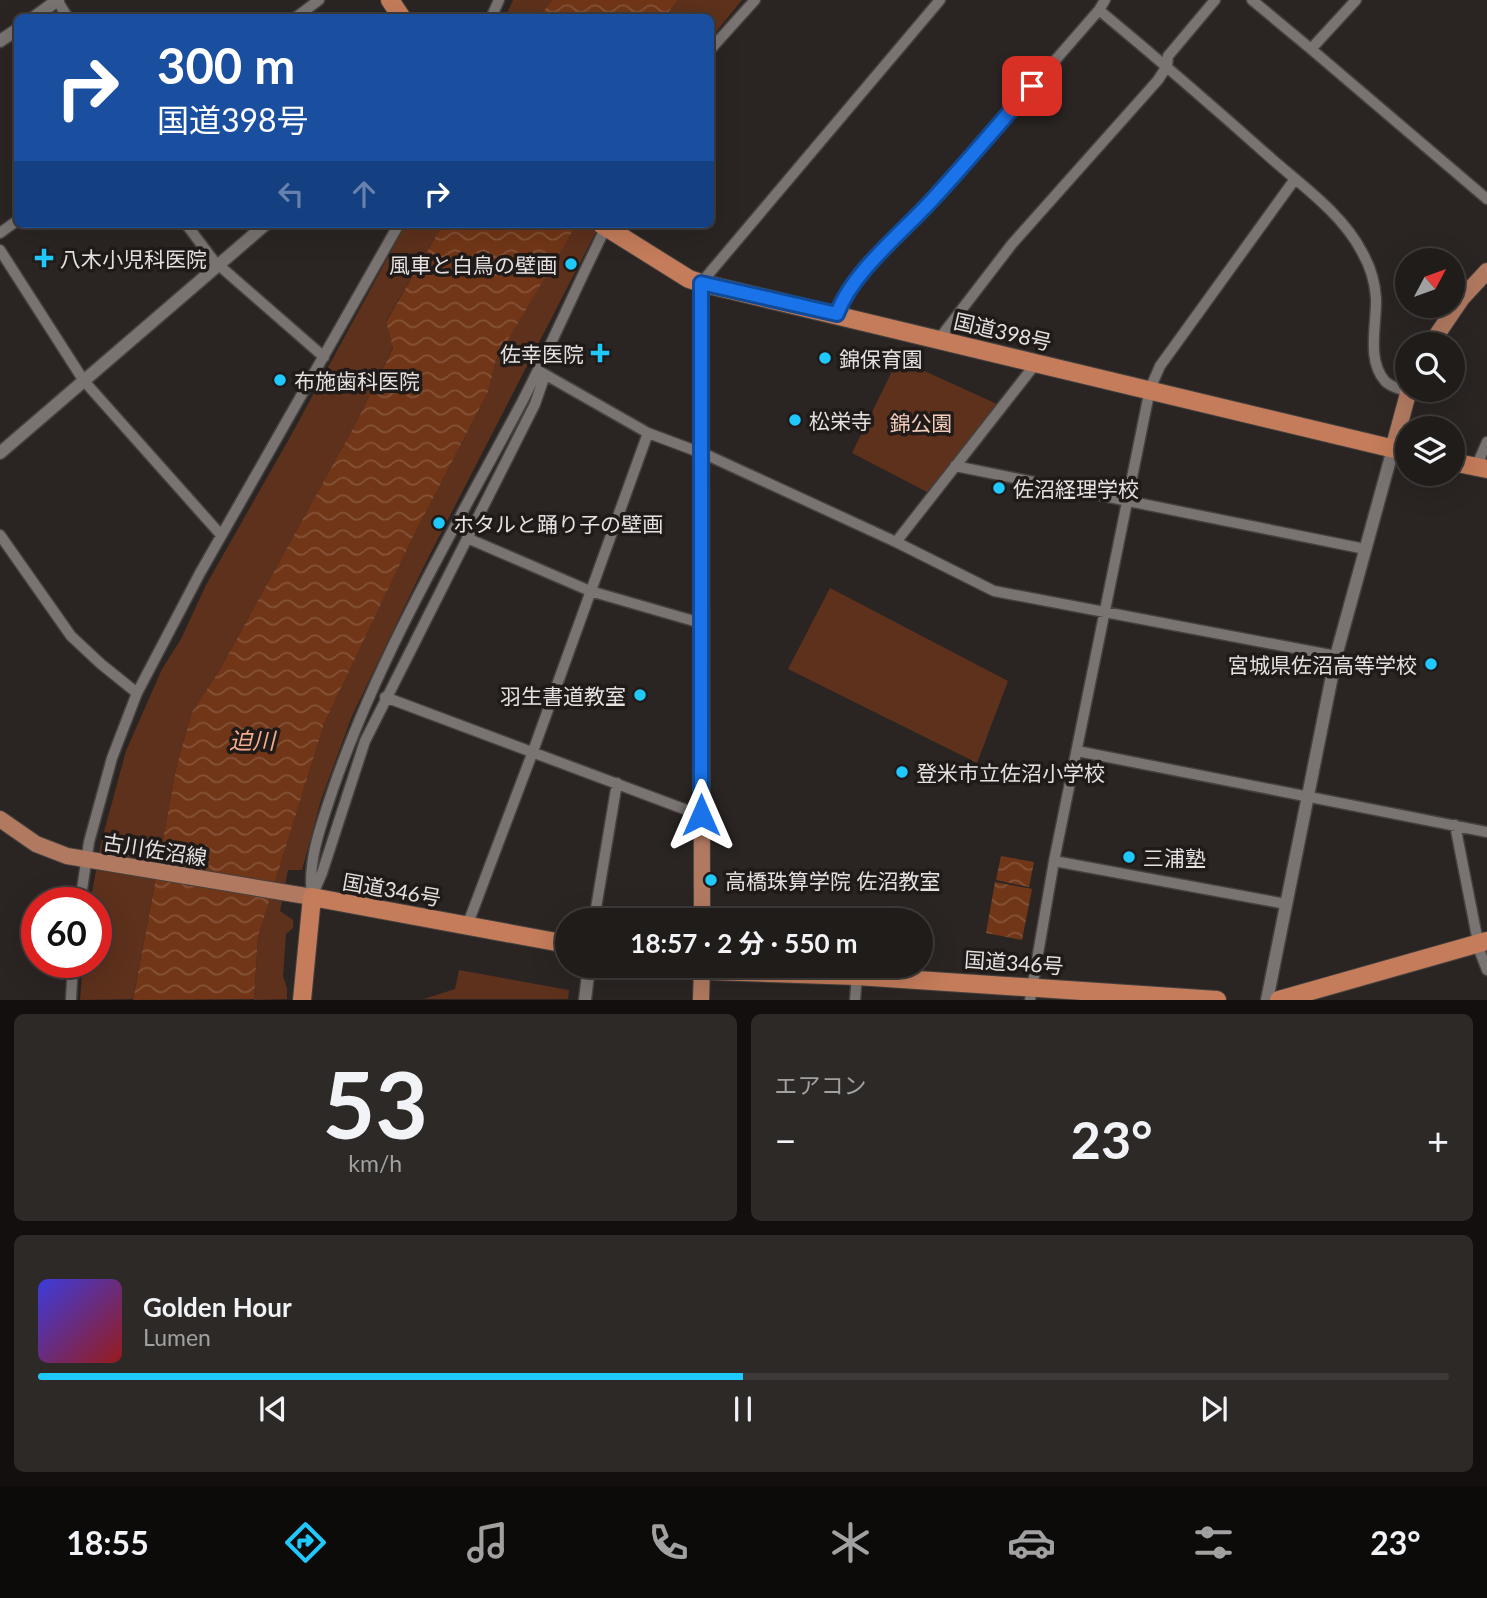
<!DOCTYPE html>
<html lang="ja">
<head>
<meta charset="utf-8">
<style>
  body { margin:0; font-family:Lato,"Noto Sans JP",sans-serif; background:#2d2927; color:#f1f3f6; height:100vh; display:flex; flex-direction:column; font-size:26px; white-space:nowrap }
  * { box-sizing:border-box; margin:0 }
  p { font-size:23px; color:#a2a1a2 }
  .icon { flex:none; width:38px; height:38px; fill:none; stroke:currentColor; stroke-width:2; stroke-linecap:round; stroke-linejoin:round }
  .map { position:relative; height:1000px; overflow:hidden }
  .drawer { display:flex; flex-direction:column; gap:14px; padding:14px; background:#120f0e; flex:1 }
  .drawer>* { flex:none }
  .top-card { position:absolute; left:14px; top:14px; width:700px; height:214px; border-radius:10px; box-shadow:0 7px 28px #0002,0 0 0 2px #3d3a39; background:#1a4fa0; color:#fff; overflow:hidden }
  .needle { width:46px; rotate:49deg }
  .buttons { position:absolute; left:1395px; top:248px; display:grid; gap:14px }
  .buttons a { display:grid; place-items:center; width:70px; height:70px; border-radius:50%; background:#201c1a; box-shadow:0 7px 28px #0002,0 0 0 2px #3d3a39; font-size:35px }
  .speed { position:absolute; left:21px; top:887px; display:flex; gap:14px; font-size:35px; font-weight:700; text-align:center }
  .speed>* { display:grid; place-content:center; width:91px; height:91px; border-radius:50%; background:#201c1a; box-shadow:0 7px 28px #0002,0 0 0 2px #3d3a39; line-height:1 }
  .speed .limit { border:10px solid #d22; background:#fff; color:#111 }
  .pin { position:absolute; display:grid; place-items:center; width:60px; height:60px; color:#fff; margin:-30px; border-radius:14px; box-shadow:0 4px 10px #0006 }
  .me { position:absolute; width:77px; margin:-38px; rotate:0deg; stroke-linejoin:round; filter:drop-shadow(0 0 5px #0008) }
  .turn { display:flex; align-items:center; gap:24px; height:147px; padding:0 28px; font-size:32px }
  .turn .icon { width:91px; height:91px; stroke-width:2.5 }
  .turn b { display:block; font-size:49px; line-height:60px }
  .lanes { display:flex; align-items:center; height:66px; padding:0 28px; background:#0003; justify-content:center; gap:35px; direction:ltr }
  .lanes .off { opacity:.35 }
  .big { font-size:52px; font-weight:700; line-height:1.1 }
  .drawer .tile { flex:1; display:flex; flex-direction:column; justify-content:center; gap:10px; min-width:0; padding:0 24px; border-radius:10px; background:#2d2927 }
  .drawer .dial { align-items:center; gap:0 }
  .dial b { font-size:91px; line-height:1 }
  .song { display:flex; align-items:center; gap:21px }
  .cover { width:84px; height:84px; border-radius:10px; background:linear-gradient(135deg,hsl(240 70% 55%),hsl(0 70% 35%)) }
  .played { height:7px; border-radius:4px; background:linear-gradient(90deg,#20c9fd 50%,#3d3a39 50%) }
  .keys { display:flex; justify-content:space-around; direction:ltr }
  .heat { display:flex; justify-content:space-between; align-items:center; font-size:38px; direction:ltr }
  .drawer .tiles { flex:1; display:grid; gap:14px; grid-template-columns:1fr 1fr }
  .tile:last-child { grid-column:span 2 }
  .trip { position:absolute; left:555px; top:908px; width:378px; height:70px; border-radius:35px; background:#201c1a; box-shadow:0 7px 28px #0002,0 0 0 2px #3d3a39; font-weight:700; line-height:70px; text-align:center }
  .menu { display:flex; height:112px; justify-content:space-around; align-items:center; background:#0d0b0a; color:#a2a1a2 }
  .menu .icon { width:49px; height:49px }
  .menu .active { color:#20c9fd }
  .menu b { font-size:32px; color:#f1f3f6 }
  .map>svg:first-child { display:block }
</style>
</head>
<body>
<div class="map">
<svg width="1487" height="1000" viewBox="0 0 1487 1000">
  <defs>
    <pattern id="water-waves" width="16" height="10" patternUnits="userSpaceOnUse" patternTransform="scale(1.75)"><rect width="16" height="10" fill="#713617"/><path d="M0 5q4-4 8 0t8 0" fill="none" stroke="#855338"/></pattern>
  </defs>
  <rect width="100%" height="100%" fill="#2a2523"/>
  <path fill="#5d311c" d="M 513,0 L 552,0 L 539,17 L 505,18 Z
    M 678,0 L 742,0 L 711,38 L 710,18 L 665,18 Z
    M 406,224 L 443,224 L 386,321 L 393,347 L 357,421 L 219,671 L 192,712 L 177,764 L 133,999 L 80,1000 L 83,963 L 96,962 L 96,903 L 90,903 L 102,839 L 126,751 L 162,669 L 181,639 L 206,585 L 289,439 Z
    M 571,224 L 600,224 L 424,566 L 352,716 L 321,800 L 302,870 L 288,870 L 280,911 L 293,920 L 293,928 L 286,934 L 283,976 L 287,988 L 287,999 L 254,1000 L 258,937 L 324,724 L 412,539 L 488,392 L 496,360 L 571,232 Z
    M 898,359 L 997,404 L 927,492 L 852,453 Z
    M 830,588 L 1008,681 L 977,763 L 788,669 Z
    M 459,970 L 569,990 L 568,999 L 424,999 L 455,989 Z"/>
  <path fill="url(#water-waves)" d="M 552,0 L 678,0 L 665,17 L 539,17 Z
    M 443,224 L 571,224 L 572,232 L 496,360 L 488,392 L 412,539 L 324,724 L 258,937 L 254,999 L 133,1000 L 177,764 L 192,712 L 219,671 L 357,421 L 393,348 L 386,322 Z
    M 1001,856 L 1034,862 L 1029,887 L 996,880 Z
    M 995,882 L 1032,889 L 1022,940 L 986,933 Z"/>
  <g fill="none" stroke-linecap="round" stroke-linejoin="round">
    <defs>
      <path id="minor" d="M 57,0 L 68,18
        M 1105,0 L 1099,10 C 1158,59 1216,109 1273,160 C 1304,187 1343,215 1362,252 C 1370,266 1375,282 1376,298 C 1377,323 1366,360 1385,381 C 1390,387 1401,389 1409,392
        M 1252,0 L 1311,49 L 1356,0
        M 295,18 L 319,0
        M 491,18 L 499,0
        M 1311,49 L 1487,199
        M 710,50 L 755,0
        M 186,224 L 214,261 L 324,357
        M 0,233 L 18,220
        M 0,250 L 84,381 L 221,535
        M 701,283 L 940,0
        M 837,314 C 851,273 903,232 933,200 C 989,137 1044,73 1099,10
        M 939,339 L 1012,244 L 1158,80 L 1167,66 L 1168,56 L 1215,0
        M 539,371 L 648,433
        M 955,466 L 1365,549
        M 1476,467 L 1487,442
        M 0,535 L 71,636 L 101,664 L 137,693
        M 467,538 L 590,591 L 701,623
        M 896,542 L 1037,362
        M 385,697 L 700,815
        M 1077,751 L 1487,832
        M 1455,825 L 1480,952 L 1487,970
        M 1054,861 L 1286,904
        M 313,894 L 322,873 L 365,741 L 535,404 L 545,375
        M 312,897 C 307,860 322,823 333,789 C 380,653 455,528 522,402 C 552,344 578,283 607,225
        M 80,903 L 89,842 L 112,758 L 137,693 L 200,573 L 399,224
        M 594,920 L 617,783
        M 467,926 L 532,754 L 648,433 L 707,455 L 896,542 L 994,591 L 1336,656
        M 71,1000 L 73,962
        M 855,1000 L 857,976
        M 1030,1000 L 1054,861 L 1150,389 L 1160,366 L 1295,179"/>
      <path id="tertiary" d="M 33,18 L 58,0
        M 0,41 L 18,29
        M 0,453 L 266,224
        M 585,1000 L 589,966
        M 1267,1000 L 1336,656 L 1393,449"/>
      <path id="primary" d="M 701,283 L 702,920
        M 1430,345 L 1462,298 L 1487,271
        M 1393,449 L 1409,390
        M 0,819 L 36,844 L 67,856 L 312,897
        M 701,1000 L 702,966"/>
      <path id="trunk" d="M 390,0 L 402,18
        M 601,224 L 689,279 L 701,283 L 1407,452
        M 1452,462 L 1487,469
        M 682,966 L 714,971 L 857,976 L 1217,1000
        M 302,1000 L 312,897 L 567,944
        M 1279,1000 L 1487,941"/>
    </defs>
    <use href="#minor" stroke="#44413f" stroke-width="13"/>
    <use href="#tertiary" stroke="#44413f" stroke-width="15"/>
    <use href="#primary" stroke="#44413f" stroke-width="18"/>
    <use href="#trunk" stroke="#44413f" stroke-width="20"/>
    <use href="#minor" stroke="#797371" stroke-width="10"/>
    <use href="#tertiary" stroke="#797371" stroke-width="12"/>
    <use href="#primary" stroke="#b17a60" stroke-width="16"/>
    <use href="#trunk" stroke="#c47c5a" stroke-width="18"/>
  </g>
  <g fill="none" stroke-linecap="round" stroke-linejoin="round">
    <defs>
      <path id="route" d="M 701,815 L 701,283 L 837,314 C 852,272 903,232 933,199 C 967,162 999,124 1032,86"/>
    </defs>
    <use href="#route" stroke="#114b97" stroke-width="18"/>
    <use href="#route" stroke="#1a73e8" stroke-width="12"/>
  </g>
  <g fill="#20c9fd" stroke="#201b19" stroke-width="2.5">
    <path d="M40.5 247.5h7v7h7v7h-7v7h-7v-7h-7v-7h7z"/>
    <circle cx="571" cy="264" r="7"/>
    <path d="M596.5 342.5h7v7h7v7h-7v7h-7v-7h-7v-7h7z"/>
    <circle cx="825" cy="358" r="7"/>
    <circle cx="280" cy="380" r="7"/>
    <circle cx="795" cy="420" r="7"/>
    <circle cx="999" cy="488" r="7"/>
    <circle cx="439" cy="523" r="7"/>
    <circle cx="1431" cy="664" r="7"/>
    <circle cx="640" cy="695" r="7"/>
    <circle cx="902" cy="772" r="7"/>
    <circle cx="1129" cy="857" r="7"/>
    <circle cx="711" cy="880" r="7"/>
  </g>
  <g text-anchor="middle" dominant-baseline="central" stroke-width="7" stroke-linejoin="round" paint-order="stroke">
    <g font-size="21" fill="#e4e1e0" stroke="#201b19" text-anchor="start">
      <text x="60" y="258">八木小児科医院</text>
      <text x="557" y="264" text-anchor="end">風車と白鳥の壁画</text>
      <text x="584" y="353" text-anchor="end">佐幸医院</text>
      <text x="839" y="358">錦保育園</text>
      <text x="294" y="380">布施歯科医院</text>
      <text x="809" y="420">松栄寺</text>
      <text x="1013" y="488">佐沼経理学校</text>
      <text x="453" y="523">ホタルと踊り子の壁画</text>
      <text x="1417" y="664" text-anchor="end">宮城県佐沼高等学校</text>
      <text x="626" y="695" text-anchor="end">羽生書道教室</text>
      <text x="916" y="772">登米市立佐沼小学校</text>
      <text x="1143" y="857">三浦塾</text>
      <text x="725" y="880">高橋珠算学院 佐沼教室</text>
    </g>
    <g font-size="21" fill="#e4e1e0" stroke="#201b19">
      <text transform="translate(1003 331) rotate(13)">国道398号</text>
      <text transform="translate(155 849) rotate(9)">古川佐沼線</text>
      <text transform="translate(392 889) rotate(10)">国道346号</text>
      <text transform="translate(1014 962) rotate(4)">国道346号</text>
    </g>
    <g font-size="21" fill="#f3cdbc" stroke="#201b19">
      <text x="921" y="422">錦公園</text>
    </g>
    <g font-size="23" font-style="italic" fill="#f6ac8a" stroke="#201b19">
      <text x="252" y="740">迫川</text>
    </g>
  </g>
</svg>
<div class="buttons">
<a><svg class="needle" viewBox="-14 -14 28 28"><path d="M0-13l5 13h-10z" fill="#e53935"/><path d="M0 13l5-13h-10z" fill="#a2a1a2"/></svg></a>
<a><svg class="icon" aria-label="search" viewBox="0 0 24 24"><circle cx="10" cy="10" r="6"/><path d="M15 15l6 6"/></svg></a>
<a><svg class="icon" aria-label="layers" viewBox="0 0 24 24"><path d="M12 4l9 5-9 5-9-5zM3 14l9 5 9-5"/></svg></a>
</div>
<div class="speed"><div class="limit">60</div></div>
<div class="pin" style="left:1032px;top:86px;background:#d93025"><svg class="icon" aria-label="arrive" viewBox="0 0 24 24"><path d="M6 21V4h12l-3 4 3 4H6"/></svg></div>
<svg class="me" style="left:701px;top:815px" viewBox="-20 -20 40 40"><path d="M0-17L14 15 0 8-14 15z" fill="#1a73e8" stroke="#fff" stroke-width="4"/></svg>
<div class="trip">18:57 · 2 分 · 550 m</div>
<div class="top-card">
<div class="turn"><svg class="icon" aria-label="right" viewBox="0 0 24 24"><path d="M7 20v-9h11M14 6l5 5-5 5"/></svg><div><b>300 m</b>国道398号</div></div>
<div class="lanes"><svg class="icon off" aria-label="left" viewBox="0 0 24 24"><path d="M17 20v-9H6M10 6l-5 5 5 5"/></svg><svg class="icon off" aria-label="ahead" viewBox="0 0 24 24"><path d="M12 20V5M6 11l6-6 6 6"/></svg><svg class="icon" aria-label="right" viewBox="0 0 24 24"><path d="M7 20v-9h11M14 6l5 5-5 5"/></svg></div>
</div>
</div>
<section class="drawer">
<div class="tiles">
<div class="tile dial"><b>53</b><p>km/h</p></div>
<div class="tile"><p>エアコン</p>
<div class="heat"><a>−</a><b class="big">23°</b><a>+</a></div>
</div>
<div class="tile">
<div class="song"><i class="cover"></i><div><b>Golden Hour</b><p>Lumen</p></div></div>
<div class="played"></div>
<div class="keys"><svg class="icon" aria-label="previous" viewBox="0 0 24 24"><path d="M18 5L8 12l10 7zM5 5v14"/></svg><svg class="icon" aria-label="pause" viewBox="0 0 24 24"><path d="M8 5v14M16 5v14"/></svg><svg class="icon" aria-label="next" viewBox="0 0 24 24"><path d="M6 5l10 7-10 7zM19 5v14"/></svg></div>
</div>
</div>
</section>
<nav class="menu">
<b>18:55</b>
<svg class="icon active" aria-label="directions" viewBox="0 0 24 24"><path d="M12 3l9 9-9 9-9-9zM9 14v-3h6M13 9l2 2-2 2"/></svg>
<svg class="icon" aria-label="music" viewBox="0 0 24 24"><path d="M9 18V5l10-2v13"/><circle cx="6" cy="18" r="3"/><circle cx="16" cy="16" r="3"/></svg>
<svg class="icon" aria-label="phone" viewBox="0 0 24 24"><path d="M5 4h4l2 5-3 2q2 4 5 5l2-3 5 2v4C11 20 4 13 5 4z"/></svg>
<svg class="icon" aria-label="climate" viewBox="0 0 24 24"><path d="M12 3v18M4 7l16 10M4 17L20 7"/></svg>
<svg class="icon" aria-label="car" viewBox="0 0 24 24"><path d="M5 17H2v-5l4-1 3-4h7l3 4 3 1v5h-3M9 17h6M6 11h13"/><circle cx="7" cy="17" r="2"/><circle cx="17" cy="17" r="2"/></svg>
<svg class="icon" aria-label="filters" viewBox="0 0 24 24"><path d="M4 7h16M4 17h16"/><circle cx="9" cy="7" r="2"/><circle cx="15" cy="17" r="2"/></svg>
<b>23°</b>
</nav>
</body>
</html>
